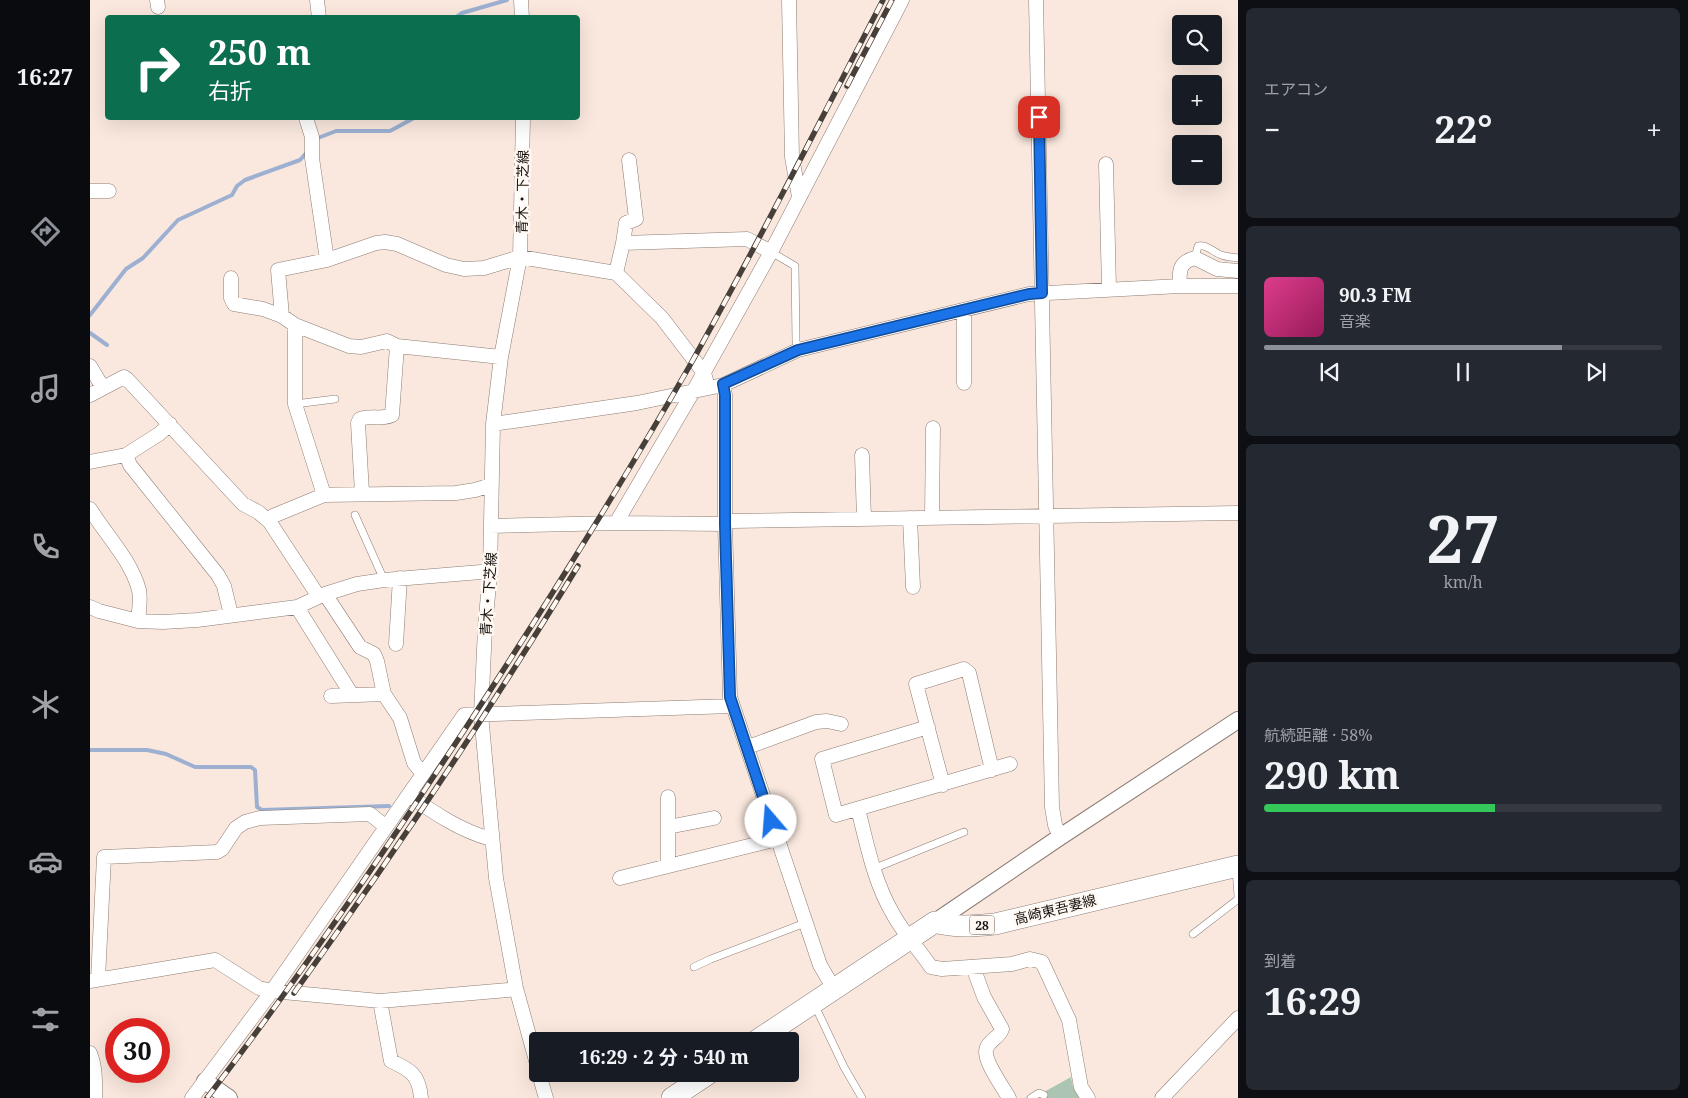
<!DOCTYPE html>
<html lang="ja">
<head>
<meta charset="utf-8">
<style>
  body { margin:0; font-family:"Noto Serif","Noto Sans JP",serif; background:#242831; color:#f1f3f6; height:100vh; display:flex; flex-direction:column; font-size:19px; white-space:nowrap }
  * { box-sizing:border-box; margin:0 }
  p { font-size:16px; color:#9ea1a6 }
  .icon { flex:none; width:28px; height:28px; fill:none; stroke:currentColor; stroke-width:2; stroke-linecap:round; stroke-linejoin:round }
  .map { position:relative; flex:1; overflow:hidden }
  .panel { display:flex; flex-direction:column; gap:8px; padding:8px; background:#0d0f14; width:450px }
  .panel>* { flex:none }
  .banner { position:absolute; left:15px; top:15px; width:475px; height:105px; border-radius:5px; box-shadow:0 5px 20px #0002; background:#0b6e4f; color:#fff; overflow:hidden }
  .fabs { position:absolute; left:1082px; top:15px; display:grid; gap:10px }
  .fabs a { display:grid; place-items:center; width:50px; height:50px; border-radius:5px; background:#171b24; box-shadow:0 5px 20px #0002; font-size:25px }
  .speed { position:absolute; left:15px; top:1018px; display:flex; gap:10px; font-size:25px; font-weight:700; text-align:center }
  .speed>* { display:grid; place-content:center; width:65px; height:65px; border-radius:50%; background:#171b24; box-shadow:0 5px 20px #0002; line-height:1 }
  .speed .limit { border:8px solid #d22; background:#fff; color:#111 }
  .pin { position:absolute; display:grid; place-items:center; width:42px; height:42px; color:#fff; margin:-21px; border-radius:10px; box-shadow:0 2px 8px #0006 }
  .me { position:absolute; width:55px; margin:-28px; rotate:342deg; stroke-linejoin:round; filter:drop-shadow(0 0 4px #0008) }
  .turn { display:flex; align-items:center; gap:18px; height:105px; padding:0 20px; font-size:22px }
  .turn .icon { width:65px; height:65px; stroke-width:2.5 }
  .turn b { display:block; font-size:35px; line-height:42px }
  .big { font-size:38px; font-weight:700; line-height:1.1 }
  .panel .tile { flex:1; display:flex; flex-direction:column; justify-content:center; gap:8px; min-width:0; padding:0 18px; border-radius:8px; background:#242831 }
  .panel .dial { align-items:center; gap:0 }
  .dial b { font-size:65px; line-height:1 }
  .song { display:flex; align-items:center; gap:15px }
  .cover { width:60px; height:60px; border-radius:8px; background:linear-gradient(135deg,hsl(330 70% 55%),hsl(330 70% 35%)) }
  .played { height:5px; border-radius:2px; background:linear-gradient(90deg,#8c9099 75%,#363941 75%) }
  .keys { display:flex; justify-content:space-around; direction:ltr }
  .heat { display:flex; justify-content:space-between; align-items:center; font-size:28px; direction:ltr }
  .charge { height:8px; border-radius:4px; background:linear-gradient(90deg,#34c759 58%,#363941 0) }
  .trip { position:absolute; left:439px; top:1032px; width:270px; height:50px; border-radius:5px; background:#171b24; box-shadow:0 5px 20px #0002; font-weight:700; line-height:50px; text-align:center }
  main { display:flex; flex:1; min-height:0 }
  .tab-bar { display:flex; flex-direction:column; width:90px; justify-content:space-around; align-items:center; background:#090b0e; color:#9ea1a6 }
  .tab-bar .icon { width:35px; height:35px }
  .tab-bar .on { color:#8c9099 }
  .tab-bar b { font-size:22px; color:#f1f3f6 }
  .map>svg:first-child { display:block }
</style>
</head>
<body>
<main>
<nav class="tab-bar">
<b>16:27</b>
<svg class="icon on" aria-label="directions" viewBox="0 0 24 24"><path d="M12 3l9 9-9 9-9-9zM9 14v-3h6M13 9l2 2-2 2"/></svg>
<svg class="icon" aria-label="music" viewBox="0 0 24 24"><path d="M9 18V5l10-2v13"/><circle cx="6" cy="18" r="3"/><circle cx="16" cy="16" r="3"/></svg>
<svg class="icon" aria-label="phone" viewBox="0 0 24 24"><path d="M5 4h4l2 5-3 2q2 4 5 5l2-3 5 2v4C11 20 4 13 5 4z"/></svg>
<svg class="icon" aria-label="climate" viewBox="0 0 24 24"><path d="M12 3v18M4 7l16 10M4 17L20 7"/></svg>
<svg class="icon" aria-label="car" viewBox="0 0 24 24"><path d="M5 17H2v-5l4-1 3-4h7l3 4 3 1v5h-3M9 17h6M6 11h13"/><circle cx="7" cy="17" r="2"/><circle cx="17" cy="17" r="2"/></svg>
<svg class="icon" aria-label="filters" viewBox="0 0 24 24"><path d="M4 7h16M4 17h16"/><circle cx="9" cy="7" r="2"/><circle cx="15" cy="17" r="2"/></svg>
</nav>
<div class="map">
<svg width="1148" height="1098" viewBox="0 0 1148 1098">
  <rect width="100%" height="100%" fill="#fae8de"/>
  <path fill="#acc5b3" d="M 981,1077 L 983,1087 L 989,1098 L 955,1098 L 951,1096 L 948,1098 L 935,1098 L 948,1091 L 954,1092 Z"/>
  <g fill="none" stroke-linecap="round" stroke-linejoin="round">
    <path stroke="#9db0d1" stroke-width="4" d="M 365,18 L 372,13 L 417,0
      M 225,142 L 228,138 L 246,131 L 300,131 L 324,118
      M 0,315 L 36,269 L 53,258 L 88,220 L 142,195 L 147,186 L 155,180 L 210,160 L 218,151
      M 0,333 L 17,345
      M 0,750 L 57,750 L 76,754 L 105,767 L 161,767 L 165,770 L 167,807 L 172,810 L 299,806"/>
    <defs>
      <path id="service" d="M 681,252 L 705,266 L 706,341 L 708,350
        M 1105,258 L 1108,246 C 1117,244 1123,252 1131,255 C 1136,257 1142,257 1148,258
        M 205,404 L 245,399
        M 265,515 L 294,580
        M 783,869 L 874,832
        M 1146,869 L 1148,896
        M 1103,934 L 1147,900 L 1148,897
        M 604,967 L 621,959 L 715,923
        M 724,1006 L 727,1010 L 754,1067 L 772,1098
        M 941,1098 L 949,1093 L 954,1095"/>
      <path id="minor" d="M 67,0 L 68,7
        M 227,0 L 229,18
        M 431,0 L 432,18
        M 699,0 L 702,157 L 709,197
        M 946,0 L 962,807 L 965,825 L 970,837
        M 216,118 L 222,137 L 222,158 L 237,260
        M 433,118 L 430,257 L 411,357 L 403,424 L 400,573 L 395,628 L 391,714 L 406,878 L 426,988 L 448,1068
        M 1016,164 L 1019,289
        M 0,191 L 19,191
        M 533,243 L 536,223 L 546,219 L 539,160
        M 526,273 L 533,243 L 657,239 L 681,252
        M 141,278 L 141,298 L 144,304 L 173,309 L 192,316 L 205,325 L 259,346 L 271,347 L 297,341 L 307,346 L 411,357
        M 1090,286 C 1089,271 1089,262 1105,258 L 1127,269 L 1148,271
        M 192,316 L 188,270 L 237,260 L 286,243 L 295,242 L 307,244 L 356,265 L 374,269 L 394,268 L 430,257 L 526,273 L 572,318 L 614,373 L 616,380
        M 205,325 L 205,404 L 234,495
        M 0,366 L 13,388
        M 874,383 L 874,310
        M 633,385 L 635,395 L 635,524 L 640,697 L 730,965 L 744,989
        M 0,395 L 34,377 L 37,379 L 153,504 L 168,512 L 179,521 L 229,597
        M 403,424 L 547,403 L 633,385 L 708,350 L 939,294 L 1090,286 L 1148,286
        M 36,455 L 40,465 L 128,575 L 134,586 L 141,615
        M 772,455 L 774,519
        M 0,462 L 36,455 L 69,434 L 80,424
        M 272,493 L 268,423 L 270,419 C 281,415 292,420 302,415 L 307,346
        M 0,509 C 16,535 41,560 49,590 C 51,600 49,611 48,621
        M 842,517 L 843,428
        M 820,518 L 823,587
        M 179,521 L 183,516 L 234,495 L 366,493 L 385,490 L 401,485
        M 526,523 L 604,390 L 681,252 L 812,0
        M 401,526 L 526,523 L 635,524 L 642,521 L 1148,513
        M 235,594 L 270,647 L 284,654 L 287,661 L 294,694 L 310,718 L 324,763 L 333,774
        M 0,607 L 9,611 L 48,621 L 73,622 L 107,620 L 207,607 L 235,594 L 267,584 L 294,580 L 391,572 L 400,573
        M 207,607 L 262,695
        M 306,644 L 310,578
        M 241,696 L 294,694
        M 838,727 L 732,759 L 746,815 L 920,764
        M 658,747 L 726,722 L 737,721 L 751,724
        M 853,785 L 826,684 L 874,669 L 879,673 L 902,770
        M 319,795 C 344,813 371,831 401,839
        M 578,797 L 578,866
        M 768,809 C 777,844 784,882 803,914 C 813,933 829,949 841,967 L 852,969 L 922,964 L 940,959 L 952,962 L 979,1020 L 991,1087 L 998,1098
        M 578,827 L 624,818
        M 530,878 L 687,839
        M 883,967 L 894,997 L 912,1029 C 909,1038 901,1039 897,1047 C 891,1058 913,1087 919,1098
        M 8,979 L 14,857 L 127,852 L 132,849 L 146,828 L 155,822 L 170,818 L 280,814 L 296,827
        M 0,981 L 125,960 L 169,988 L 182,991 L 290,1001 L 418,990 L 426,988
        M 290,1001 L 301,1061 C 321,1070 329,1075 331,1098
        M 0,1053 C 6,1068 5,1083 5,1098
        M 449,1074 L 456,1098
        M 102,1098 L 182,991 L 374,715 L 642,706
        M 1072,1098 L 1148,1018"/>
      <path id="tertiary" d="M 845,922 L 970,837 L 1148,720
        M 115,1081 L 139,1098"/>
      <path id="primary" d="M 666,1041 L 845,922 C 865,928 885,926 905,924 L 1148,866
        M 582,1098 L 618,1074"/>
    </defs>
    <use href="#service" stroke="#8c7c73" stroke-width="8"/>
    <use href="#minor" stroke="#8c7c73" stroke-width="15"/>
    <use href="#tertiary" stroke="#8c7c73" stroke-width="18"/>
    <use href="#primary" stroke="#8c7c73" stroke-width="22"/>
    <use href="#service" stroke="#fff" stroke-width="7"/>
    <use href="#minor" stroke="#fff" stroke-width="14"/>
    <use href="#tertiary" stroke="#fff" stroke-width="16"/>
    <use href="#primary" stroke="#fff" stroke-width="21"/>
    <defs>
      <path id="rail" d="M 757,86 L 802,0
        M 204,993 C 304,854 399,712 488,566
        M 117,1098 C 209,978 294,852 377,726 C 454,608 529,489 599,367 C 667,246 729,123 793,0"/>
    </defs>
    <use href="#rail" stroke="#47403a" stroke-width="5.5"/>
    <use href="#rail" stroke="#fff8f3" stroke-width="4" stroke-dasharray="11" stroke-linecap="butt"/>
  </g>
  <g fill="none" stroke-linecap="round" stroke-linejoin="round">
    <defs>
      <path id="route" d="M 681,821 L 640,697 L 635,524 L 635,395 L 633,384 L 708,350 L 939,294 L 952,293 L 949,117"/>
    </defs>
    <use href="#route" stroke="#114b97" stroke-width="12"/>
    <use href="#route" stroke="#1a73e8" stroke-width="9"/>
  </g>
  <g text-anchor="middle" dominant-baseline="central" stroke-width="5" stroke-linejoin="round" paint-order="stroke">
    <rect fill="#fff8f3" stroke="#5d5853" stroke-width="1" x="879.5" y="915.5" width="25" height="19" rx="4"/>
    <g font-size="12" font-weight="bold" fill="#18130f">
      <text x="892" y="925">28</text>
    </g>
    <g font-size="14" fill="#18130f" stroke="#fff8f3">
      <text transform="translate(432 192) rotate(-89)">青木・下芝線</text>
      <text transform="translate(398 594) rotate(-86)">青木・下芝線</text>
      <text transform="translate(965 909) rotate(-14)">高崎東吾妻線</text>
    </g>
  </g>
</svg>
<div class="fabs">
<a><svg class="icon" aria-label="search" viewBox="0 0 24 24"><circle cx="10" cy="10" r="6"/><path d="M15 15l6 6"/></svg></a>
<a>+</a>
<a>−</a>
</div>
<div class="speed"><div class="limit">30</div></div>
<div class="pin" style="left:949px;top:117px;background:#d93025"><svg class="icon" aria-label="arrive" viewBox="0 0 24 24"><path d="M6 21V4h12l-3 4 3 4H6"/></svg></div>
<svg class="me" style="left:681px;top:821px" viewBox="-20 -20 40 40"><circle r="19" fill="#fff"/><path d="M0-13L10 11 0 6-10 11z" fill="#1a73e8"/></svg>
<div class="trip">16:29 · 2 分 · 540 m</div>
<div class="banner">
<div class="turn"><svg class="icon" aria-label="right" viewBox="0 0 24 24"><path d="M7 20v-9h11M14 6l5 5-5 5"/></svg><div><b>250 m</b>右折</div></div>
</div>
</div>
<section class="panel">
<div class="tile"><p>エアコン</p>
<div class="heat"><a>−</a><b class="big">22°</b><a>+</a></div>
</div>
<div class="tile">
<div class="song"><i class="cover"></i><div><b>90.3 FM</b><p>音楽</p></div></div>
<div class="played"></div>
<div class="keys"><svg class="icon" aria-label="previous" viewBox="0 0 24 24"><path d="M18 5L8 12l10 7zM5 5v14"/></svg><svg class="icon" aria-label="pause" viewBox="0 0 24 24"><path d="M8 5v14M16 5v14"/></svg><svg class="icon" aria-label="next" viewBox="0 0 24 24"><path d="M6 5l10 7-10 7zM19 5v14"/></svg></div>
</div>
<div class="tile dial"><b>27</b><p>km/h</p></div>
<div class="tile"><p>航続距離 · 58%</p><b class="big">290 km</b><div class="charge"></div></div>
<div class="tile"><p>到着</p><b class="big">16:29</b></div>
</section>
</main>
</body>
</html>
